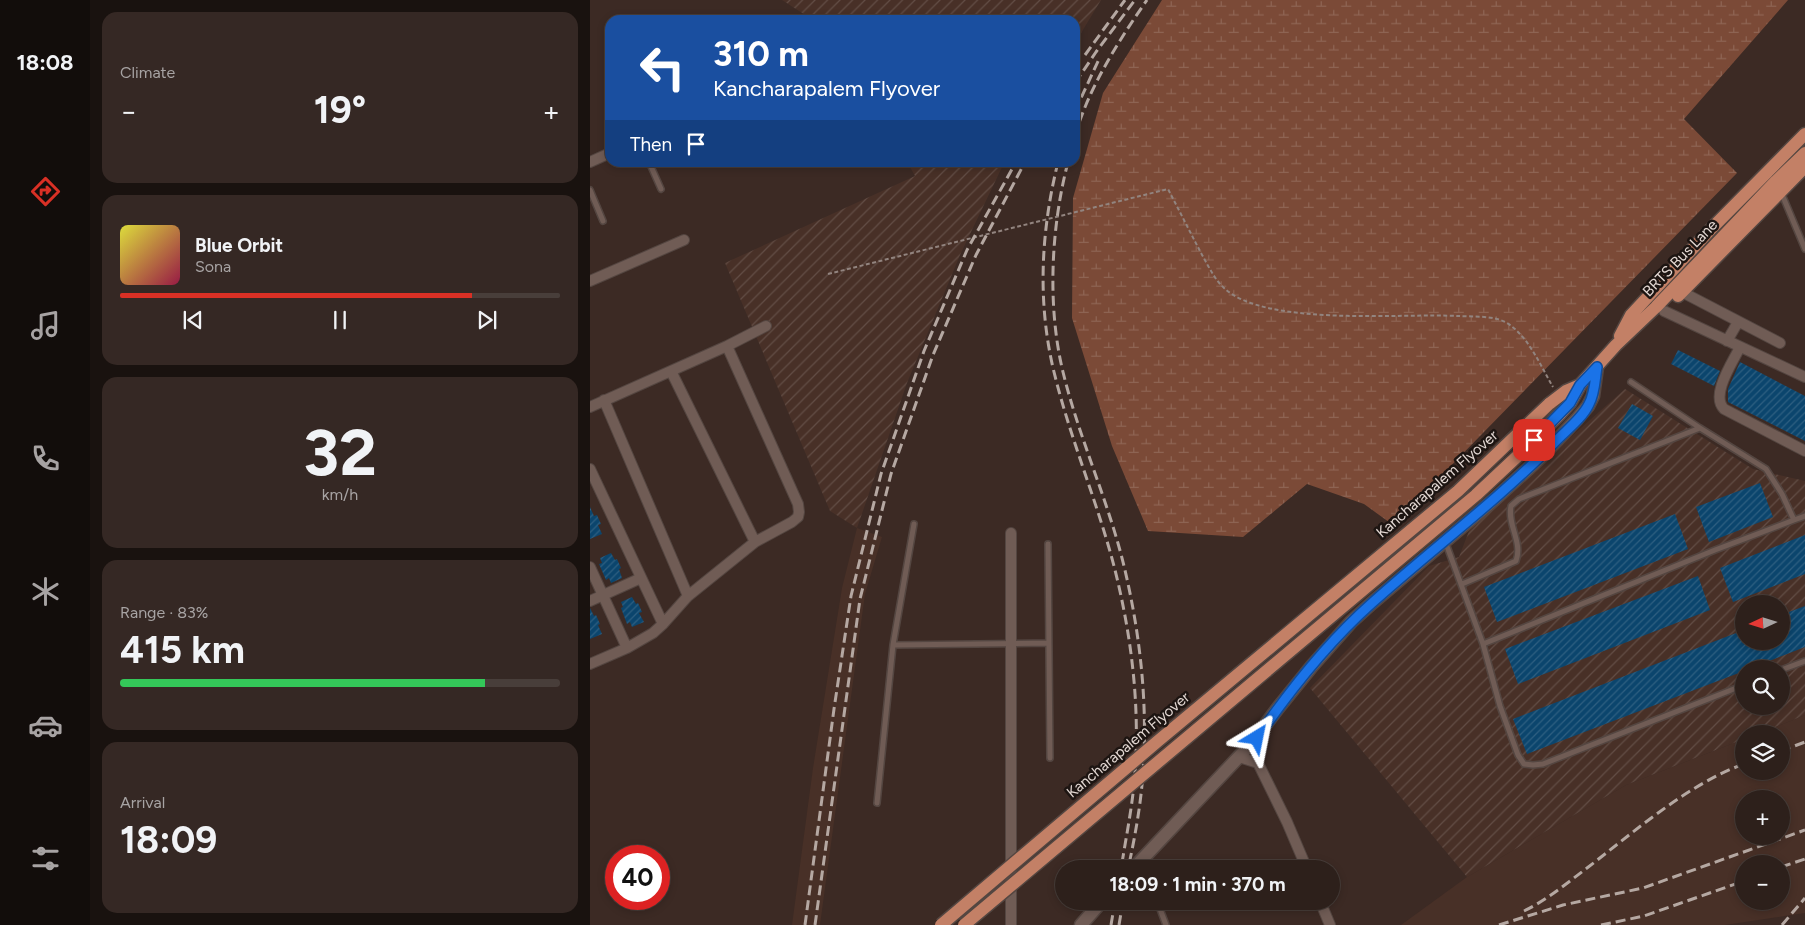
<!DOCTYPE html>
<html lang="en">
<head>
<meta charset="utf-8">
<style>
  body { margin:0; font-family:Figtree,sans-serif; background:#352824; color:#f1f3f6; height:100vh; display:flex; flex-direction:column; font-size:19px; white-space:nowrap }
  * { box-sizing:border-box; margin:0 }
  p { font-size:16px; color:#a7a3a3 }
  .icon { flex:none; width:28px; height:28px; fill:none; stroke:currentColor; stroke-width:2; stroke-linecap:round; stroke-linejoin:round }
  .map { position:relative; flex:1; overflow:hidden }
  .drawer { display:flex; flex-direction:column; gap:12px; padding:12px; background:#19120f; width:500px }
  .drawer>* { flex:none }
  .top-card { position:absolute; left:15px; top:15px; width:475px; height:152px; border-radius:15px; box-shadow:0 2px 8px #0003,0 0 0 1px #483e3a; background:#1a4fa0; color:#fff; overflow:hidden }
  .needle { width:32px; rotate:266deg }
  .tools { position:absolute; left:1145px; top:595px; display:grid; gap:10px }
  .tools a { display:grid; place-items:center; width:55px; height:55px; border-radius:50%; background:#2d201b; box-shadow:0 2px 8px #0003,0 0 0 1px #483e3a; font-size:25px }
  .speed { position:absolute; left:15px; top:845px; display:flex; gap:10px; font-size:25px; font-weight:700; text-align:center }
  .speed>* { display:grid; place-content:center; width:65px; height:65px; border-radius:50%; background:#2d201b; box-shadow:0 2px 8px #0003,0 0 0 1px #483e3a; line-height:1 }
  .speed .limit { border:8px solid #d22; background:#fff; color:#111 }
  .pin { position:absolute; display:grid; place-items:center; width:42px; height:42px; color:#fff; margin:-21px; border-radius:10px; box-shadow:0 2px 8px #0006 }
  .me { position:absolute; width:55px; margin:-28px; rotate:35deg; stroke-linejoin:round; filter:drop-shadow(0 0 4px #0008) }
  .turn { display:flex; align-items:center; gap:18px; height:105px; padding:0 25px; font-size:22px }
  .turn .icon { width:65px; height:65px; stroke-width:2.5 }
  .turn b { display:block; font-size:35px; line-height:42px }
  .then { display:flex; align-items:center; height:48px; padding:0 25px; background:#0003; gap:10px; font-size:19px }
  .big { font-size:38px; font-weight:700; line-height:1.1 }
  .drawer .card { flex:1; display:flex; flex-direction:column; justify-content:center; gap:8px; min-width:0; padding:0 18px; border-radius:15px; background:#352824 }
  .drawer .dial { align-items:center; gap:0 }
  .dial b { font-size:65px; line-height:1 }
  .song { display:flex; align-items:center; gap:15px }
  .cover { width:60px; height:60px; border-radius:8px; background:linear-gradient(135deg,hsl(60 70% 55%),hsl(340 70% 35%)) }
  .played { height:5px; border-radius:2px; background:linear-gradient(90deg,#d93025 80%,#483e3a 80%) }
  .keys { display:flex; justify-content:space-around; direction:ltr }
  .heat { display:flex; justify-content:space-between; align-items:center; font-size:28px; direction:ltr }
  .charge { height:8px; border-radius:4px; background:linear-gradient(90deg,#34c759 83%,#483e3a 0) }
  .trip { position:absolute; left:465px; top:860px; width:285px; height:50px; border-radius:25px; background:#2d201b; box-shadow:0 2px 8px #0003,0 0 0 1px #483e3a; font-weight:700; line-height:50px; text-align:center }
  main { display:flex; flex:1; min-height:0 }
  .dock { display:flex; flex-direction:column; width:90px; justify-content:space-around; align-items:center; background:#120d0b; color:#a7a3a3 }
  .dock .icon { width:35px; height:35px }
  .dock .on { color:#d93025 }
  .dock b { font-size:22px; color:#f1f3f6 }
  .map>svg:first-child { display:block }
</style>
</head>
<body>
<main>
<nav class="dock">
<b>18:08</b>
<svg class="icon on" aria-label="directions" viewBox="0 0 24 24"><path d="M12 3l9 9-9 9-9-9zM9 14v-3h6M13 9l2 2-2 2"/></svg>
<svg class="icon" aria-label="music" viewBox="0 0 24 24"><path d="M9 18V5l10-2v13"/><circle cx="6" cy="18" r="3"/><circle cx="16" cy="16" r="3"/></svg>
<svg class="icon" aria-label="phone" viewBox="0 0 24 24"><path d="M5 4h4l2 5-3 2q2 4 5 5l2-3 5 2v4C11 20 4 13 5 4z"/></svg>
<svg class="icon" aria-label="climate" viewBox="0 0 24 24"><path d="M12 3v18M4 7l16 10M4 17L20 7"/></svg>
<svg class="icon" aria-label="car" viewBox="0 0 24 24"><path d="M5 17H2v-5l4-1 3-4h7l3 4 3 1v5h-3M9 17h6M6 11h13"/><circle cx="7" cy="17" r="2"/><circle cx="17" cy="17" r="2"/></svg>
<svg class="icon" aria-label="filters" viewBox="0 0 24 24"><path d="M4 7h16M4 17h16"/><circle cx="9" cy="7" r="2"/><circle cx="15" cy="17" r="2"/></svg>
</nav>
<section class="drawer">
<div class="card"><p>Climate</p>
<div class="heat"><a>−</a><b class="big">19°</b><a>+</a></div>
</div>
<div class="card">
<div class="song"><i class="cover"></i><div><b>Blue Orbit</b><p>Sona</p></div></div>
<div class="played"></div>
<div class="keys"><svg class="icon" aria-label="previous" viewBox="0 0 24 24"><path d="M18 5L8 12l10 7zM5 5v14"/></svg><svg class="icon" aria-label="pause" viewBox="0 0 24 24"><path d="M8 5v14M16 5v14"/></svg><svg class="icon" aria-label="next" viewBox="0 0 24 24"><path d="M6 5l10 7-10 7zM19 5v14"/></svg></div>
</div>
<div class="card dial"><b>32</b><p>km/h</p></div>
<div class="card"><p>Range · 83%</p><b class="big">415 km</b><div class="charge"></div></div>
<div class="card"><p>Arrival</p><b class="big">18:09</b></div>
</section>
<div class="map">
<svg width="1215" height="925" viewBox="0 0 1215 925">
  <defs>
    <pattern id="industrial-furrows" width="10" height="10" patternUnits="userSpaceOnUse" patternTransform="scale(1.25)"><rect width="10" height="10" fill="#483027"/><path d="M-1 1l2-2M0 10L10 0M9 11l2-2" fill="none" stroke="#624d45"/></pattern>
    <pattern id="wetland-marsh" width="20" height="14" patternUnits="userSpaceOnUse" patternTransform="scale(1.25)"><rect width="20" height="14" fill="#7b4a37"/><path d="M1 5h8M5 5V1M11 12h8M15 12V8" fill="none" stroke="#8e6453"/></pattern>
    <pattern id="building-hatch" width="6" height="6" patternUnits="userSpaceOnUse" patternTransform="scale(1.25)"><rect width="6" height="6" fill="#0b456d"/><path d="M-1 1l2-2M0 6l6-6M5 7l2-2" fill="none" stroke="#2e5f81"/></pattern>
  </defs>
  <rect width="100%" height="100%" fill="#3c2a24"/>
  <path fill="#483027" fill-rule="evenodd" d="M 267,528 L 292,537 L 275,594 L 230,925 L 202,925 L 223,768 L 252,588 Z
    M 1215,715 L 1215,913 L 1135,925 L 811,925 L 877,877 L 1036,785 L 1154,739 L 1154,771 L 1191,771 L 1191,734 L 1168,734 ZM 1154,799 L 1191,799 L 1191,836 L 1154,836 ZM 1154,864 L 1191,864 L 1191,901 L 1154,901 Z"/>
  <path fill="url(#industrial-furrows)" fill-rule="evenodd" d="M 192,0 L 511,0 L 485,43 L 485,20 L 223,20 Z
    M 318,163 L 414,163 L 370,255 L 317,383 L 267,528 L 240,511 L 135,263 L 325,176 Z
    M 1035,389 L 1163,469 L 1215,481 L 1215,715 L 1168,734 L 1154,734 L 1154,739 L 1036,785 L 877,877 L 720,688 L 839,566 L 869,557 L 879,531 L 940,473 ZM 1154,604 L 1191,604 L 1191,641 L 1154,641 ZM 1154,669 L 1191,669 L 1191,706 L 1154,706 Z"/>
  <path fill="url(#wetland-marsh)" d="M 572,0 L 1198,0 L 1094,119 L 1147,173 L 803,525 L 774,504 L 717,484 L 653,537 L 558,531 L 522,446 L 482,318 L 483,198 L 513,93 Z"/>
  <path fill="url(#building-hatch)" d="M 1088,350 L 1130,371 L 1124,386 L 1081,364 Z
    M 1150,362 L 1215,396 L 1215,441 L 1138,402 L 1138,389 Z
    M 1042,404 L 1063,416 L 1050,440 L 1028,428 Z
    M 1170,483 L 1183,517 L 1119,542 L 1106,507 Z
    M 0,507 L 4,516 L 7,515 L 11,524 L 8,525 L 12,534 L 0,539 Z
    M 1085,514 L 1098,549 L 907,622 L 894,587 Z
    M 1215,535 L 1215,574 L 1143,602 L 1130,568 Z
    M 21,553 L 25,560 L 27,559 L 31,568 L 29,569 L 32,578 L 21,583 L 19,578 L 16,580 L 9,564 L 12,563 L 10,558 Z
    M 1108,576 L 1120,610 L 928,684 L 915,649 Z
    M 42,597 L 46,604 L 48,603 L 52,612 L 49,613 L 54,622 L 42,627 L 40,622 L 37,624 L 31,608 L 33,607 L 31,602 Z
    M 1215,606 L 1215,647 L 1159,669 L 1154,669 L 1154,671 L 937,754 L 923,719 L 1154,630 L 1154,641 L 1191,641 L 1191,615 Z
    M 0,608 L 4,616 L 6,615 L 10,624 L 8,625 L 12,634 L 0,639 Z"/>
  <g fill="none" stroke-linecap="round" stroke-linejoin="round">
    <defs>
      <path id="service" d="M 59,162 L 71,189
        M 0,190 L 13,221
        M 1191,192 L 1215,249
        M 1041,382 L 1110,428 L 1176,469 L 1192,494 L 1204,520 L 1215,516
        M 855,541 L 893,644 L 910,706 L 928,755 L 934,764 L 943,765 L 953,764 L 1154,685
        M 458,544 L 460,758
        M 872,584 L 926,561 C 933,542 917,525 921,506 L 929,499 L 1110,428
        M 893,644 L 1125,550 L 1204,520
        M 303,645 L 459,643
        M 1191,670 L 1215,661
        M 287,803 L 303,645 L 324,524
        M 567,901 L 576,925"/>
      <path id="minor" d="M 0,162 L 20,153
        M 0,281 L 94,240
        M 1092,292 L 1190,343
        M 1074,311 L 1215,377
        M 1137,341 L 1148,322
        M 1150,347 C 1143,362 1120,395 1134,409 L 1215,451
        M 81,371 L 165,542
        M 14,400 L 98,596
        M 0,407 L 137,346 L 176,326
        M 0,469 L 73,624
        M 421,533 L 421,925
        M 0,567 L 37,648
        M 0,601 L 51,578
        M 0,664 L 37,648 L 63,633 L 73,624 L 98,596 L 165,542 L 202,522 L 208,517 L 209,512 L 208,504 L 137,346
        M 667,738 L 668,763 L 697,822 L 717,869
        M 649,757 L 668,763
        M 730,901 L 740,925"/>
      <path id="tertiary" d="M 543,869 L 660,745 L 688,708 L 722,666 L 761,622 L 782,603 L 906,498 L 950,458 L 987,419 L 998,406 L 1003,396 L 1007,367
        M 491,925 L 512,901"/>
      <path id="primary" d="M 1088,296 L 1215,167
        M 1030,336 L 1041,315 L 1122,228 L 1215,134
        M 959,404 L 976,391 L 990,385
        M 970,414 L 980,403 L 990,385 L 1026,345 L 1066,307 L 1186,181 L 1215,153"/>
    </defs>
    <use href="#service" stroke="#544641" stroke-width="8"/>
    <use href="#minor" stroke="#544641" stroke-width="12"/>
    <use href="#tertiary" stroke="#544641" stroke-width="15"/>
    <use href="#primary" stroke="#544641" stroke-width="15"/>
    <path stroke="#92847f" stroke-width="2" stroke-dasharray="4 2.5" stroke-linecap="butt" d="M 238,274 L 578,189 C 589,210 600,232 611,253 C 618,265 624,279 634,288 C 676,327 811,313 868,316 C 883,317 903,315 917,323 C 939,337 950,365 963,387"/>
    <use href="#service" stroke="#705c55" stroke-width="5"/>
    <use href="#minor" stroke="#705c55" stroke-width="10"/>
    <use href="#tertiary" stroke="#705c55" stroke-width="12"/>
    <use href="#primary" stroke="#c38066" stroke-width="12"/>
    <path stroke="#b5a8a2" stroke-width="3" stroke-dasharray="10 5" stroke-linecap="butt" d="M 495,55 L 535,0
      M 485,83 L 506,52 L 545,0
      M 485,111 L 510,57
      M 485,136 C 498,89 529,40 557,0
      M 468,162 C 451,231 447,302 464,372 C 480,438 507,501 524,566 C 541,633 550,703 545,772 C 543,804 536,837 531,869
      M 478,162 C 461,227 457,306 473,372 C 489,438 518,500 534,566 C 550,633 558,703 553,772 C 551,804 545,837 538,869
      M 1191,751 L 1215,742
      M 1191,867 L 1215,859
      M 934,911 C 957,900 977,883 997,868 C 1044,832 1098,784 1154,764
      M 215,925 L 244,709 L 261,596 L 291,474 L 334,351 L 377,250 L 426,162
      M 225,925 L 270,599 L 301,474 L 343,355 L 386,255 L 435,162
      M 521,925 L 525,901
      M 529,925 L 533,901
      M 909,925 L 973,905 L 1053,888 L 1215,830
      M 1011,925 L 1054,916 L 1154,881
      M 1192,925 L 1215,898"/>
    <defs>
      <path id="primary-bridge" d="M 351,925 L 568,741 L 868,491 L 959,404
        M 374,925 L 886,495 L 933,451 L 970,414"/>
    </defs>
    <use href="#primary-bridge" stroke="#544641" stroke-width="15" stroke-linecap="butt"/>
    <use href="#primary-bridge" stroke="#c38066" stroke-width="12"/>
  </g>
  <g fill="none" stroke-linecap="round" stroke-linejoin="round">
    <defs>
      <path id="route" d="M 667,738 C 700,690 738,642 782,603 C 842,549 907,501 964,443 C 975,431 992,419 999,404 C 1005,393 1005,379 1007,367 L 990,385 L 980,403 L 944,440"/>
    </defs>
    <use href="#route" stroke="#114b97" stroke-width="12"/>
    <use href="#route" stroke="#1a73e8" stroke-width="9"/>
  </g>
  <g text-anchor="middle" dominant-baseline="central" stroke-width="5" stroke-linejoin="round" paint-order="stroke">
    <g font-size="15" fill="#e4d9d4" stroke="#1d1512">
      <text transform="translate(1090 258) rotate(-46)">BRTS Bus Lane</text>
      <text transform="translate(847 484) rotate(-41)">Kancharapalem Flyover</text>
      <text transform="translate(538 745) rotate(-40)">Kancharapalem Flyover</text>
    </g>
  </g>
</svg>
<div class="tools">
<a><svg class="needle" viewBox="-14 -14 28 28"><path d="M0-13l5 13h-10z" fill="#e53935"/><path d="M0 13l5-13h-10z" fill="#a7a3a3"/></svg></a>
<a><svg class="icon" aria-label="search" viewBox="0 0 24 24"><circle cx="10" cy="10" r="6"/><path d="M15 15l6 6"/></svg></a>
<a><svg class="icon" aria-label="layers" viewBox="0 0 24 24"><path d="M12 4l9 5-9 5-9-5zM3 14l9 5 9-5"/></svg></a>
<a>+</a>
<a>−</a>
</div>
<div class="speed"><div class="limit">40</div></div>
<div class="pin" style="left:944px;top:440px;background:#d93025"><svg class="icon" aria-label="arrive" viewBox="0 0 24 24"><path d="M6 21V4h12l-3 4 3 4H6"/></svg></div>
<svg class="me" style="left:667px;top:738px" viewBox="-20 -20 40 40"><path d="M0-17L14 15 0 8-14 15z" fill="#1a73e8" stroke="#fff" stroke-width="4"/></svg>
<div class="trip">18:09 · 1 min · 370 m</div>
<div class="top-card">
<div class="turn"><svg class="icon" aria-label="left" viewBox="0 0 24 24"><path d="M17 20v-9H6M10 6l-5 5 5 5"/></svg><div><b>310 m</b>Kancharapalem Flyover</div></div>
<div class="then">Then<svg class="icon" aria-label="arrive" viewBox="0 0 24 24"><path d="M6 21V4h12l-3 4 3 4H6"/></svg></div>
</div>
</div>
</main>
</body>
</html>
